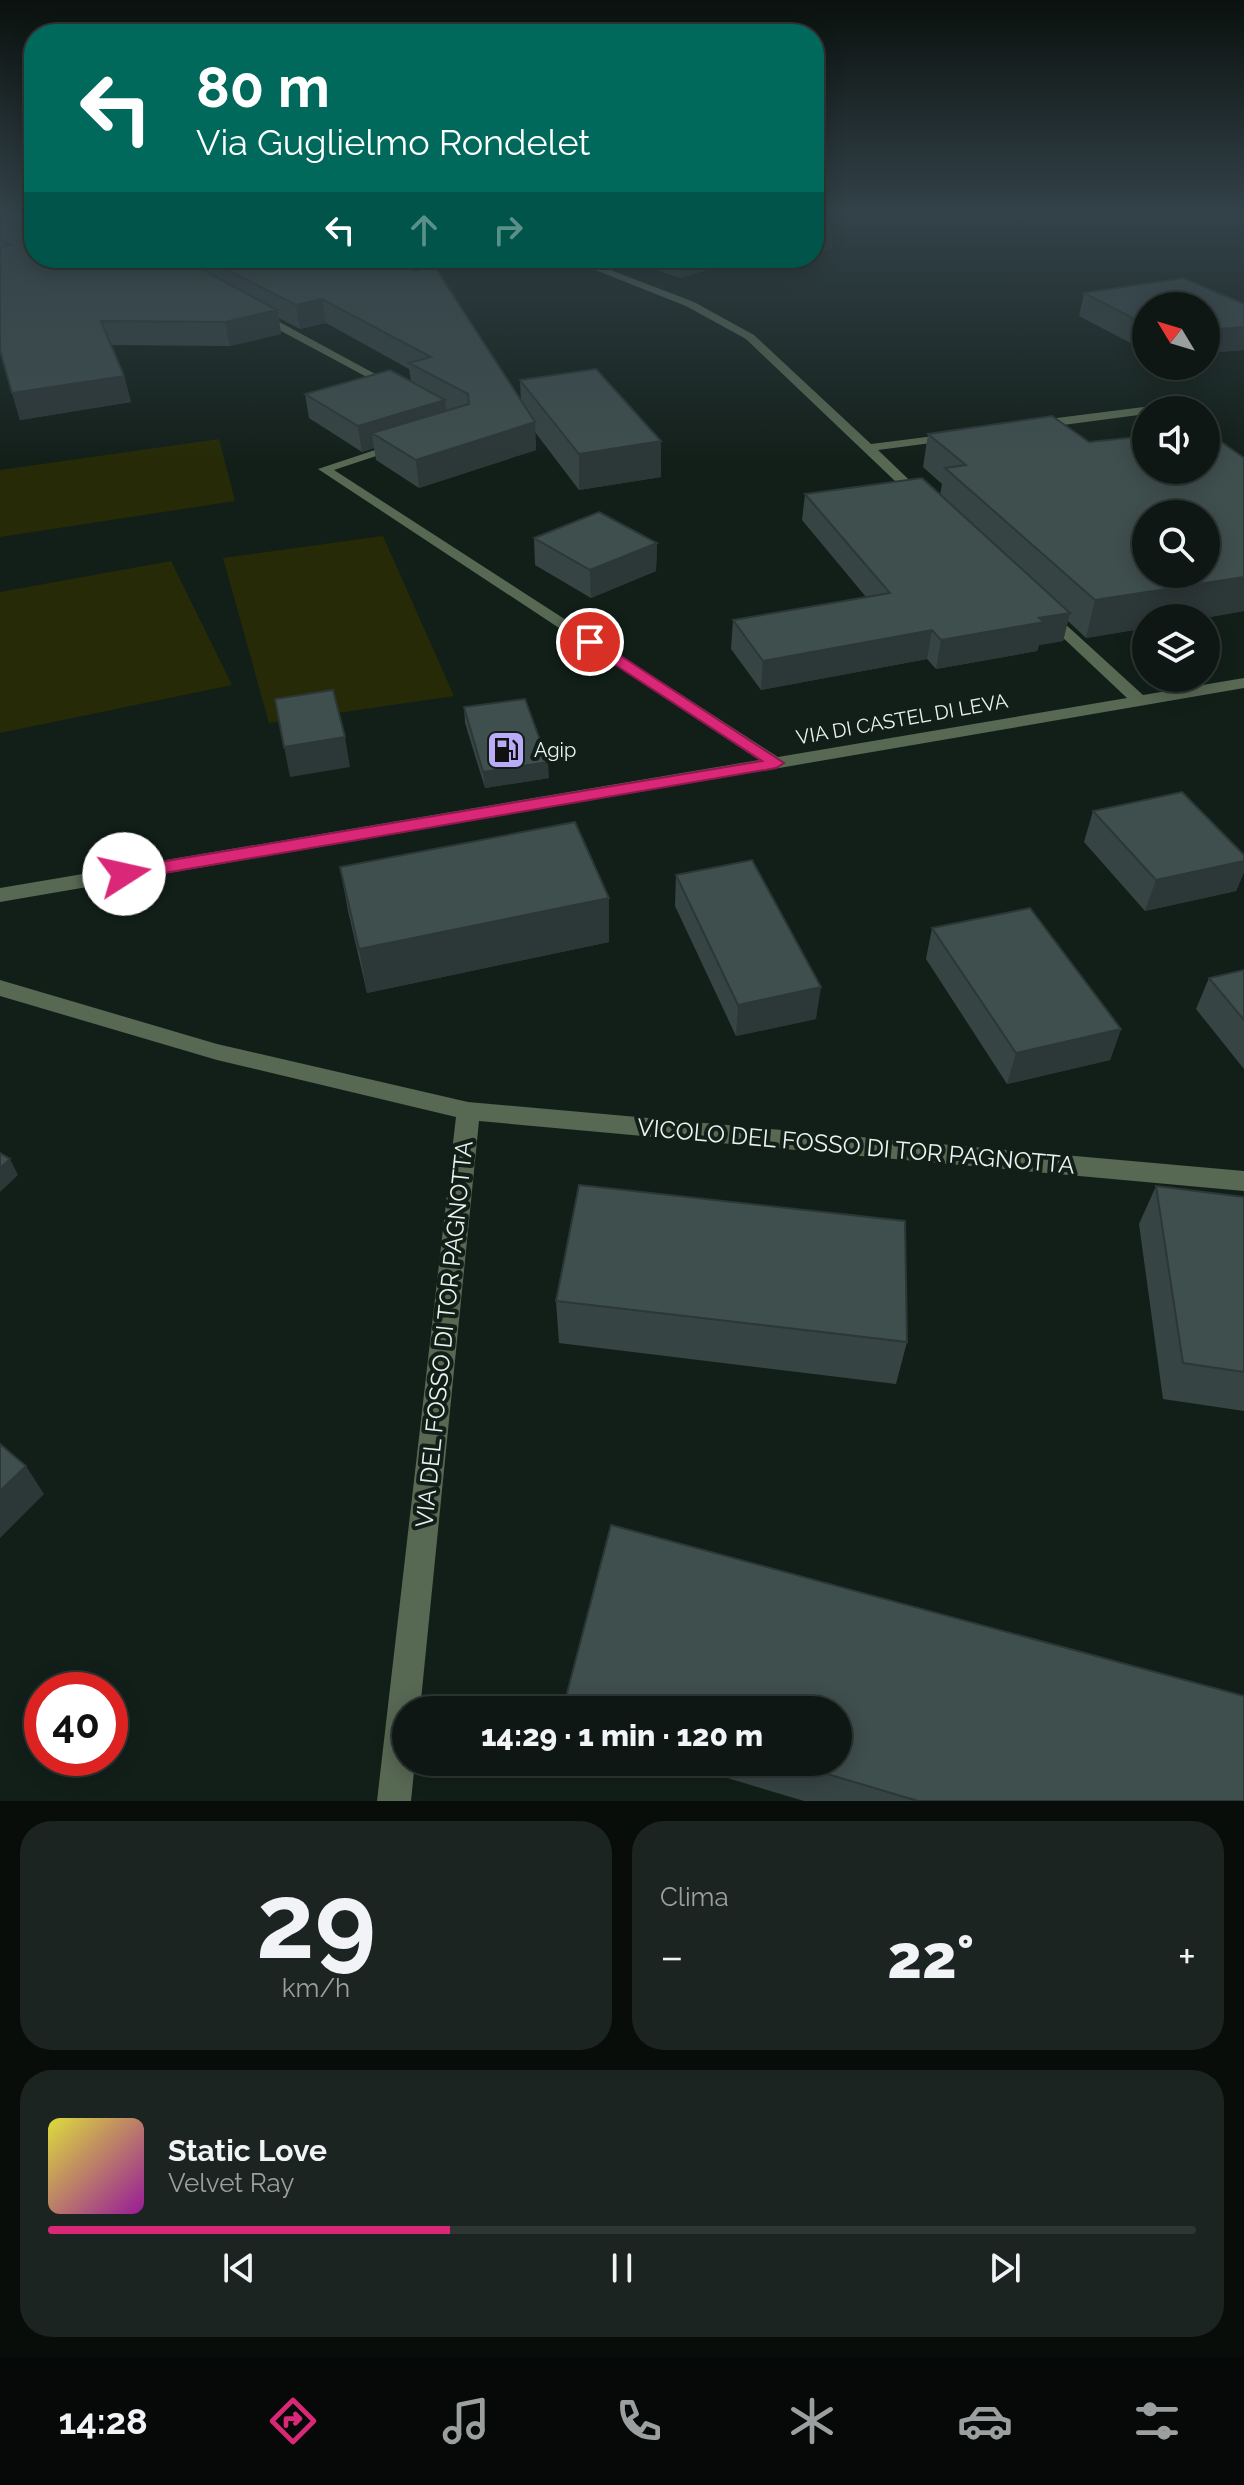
<!DOCTYPE html>
<html lang="it">
<head>
<meta charset="utf-8">
<style>
  body { margin:0; font-family:Raleway,sans-serif; background:#1c2421; color:#f1f3f6; height:100vh; display:flex; flex-direction:column; font-size:30px; white-space:nowrap }
  * { box-sizing:border-box; margin:0 }
  p { font-size:26px; color:#9b9fa0 }
  .icon { flex:none; width:44px; height:44px; fill:none; stroke:currentColor; stroke-width:2; stroke-linecap:round; stroke-linejoin:round }
  .map { position:relative; height:1801px; overflow:hidden }
  .details { display:flex; flex-direction:column; gap:20px; padding:20px; background:#080d0a; flex:1 }
  .details>* { flex:none }
  .banner { position:absolute; left:24px; top:24px; width:800px; height:244px; border-radius:32px; box-shadow:0 4px 20px #0003,0 0 0 2px #2e3633; background:#00695c; color:#fff; overflow:hidden }
  .needle { width:52px; rotate:308deg }
  .controls { position:absolute; left:1132px; top:292px; display:grid; gap:16px }
  .controls a { display:grid; place-items:center; width:88px; height:88px; border-radius:50%; background:#0e1713; box-shadow:0 4px 20px #0003,0 0 0 2px #2e3633; font-size:40px }
  .speed { position:absolute; left:24px; top:1672px; display:flex; gap:16px; font-size:40px; font-weight:700; text-align:center }
  .speed>* { display:grid; place-content:center; width:104px; height:104px; border-radius:50%; background:#0e1713; box-shadow:0 4px 20px #0003,0 0 0 2px #2e3633; line-height:1 }
  .speed .limit { border:12px solid #d22; background:#fff; color:#111 }
  .pin { position:absolute; display:grid; place-items:center; width:68px; height:68px; color:#fff; margin:-34px; border:4px solid #fff; border-radius:50%; box-shadow:0 2px 8px #0007 }
  .me { position:absolute; width:88px; margin:-44px; rotate:80deg; stroke-linejoin:round; filter:drop-shadow(0 0 6px #0008) }
  .turn { display:flex; align-items:center; gap:28px; height:168px; padding:0 40px; font-size:36px }
  .turn .icon { width:104px; height:104px; stroke-width:2.5 }
  .turn b { display:block; font-size:56px; line-height:68px }
  .lanes { display:flex; align-items:center; height:76px; padding:0 40px; background:#0003; justify-content:center; gap:40px; direction:ltr }
  .lanes .off { opacity:.35 }
  .big { font-size:60px; font-weight:800; line-height:1.1 }
  .details .tile { flex:1; display:flex; flex-direction:column; justify-content:center; gap:12px; min-width:0; padding:0 28px; border-radius:32px; background:#1c2421 }
  .details .dial { align-items:center; gap:0 }
  .dial b { font-size:104px; line-height:1 }
  .song { display:flex; align-items:center; gap:24px }
  .cover { width:96px; height:96px; border-radius:12px; background:linear-gradient(135deg,hsl(60 70% 55%),hsl(300 70% 35%)) }
  .played { height:8px; border-radius:4px; background:linear-gradient(90deg,#db2777 35%,#2e3633 35%) }
  .keys { display:flex; justify-content:space-around; direction:ltr }
  .heat { display:flex; justify-content:space-between; align-items:center; font-size:44px; direction:ltr }
  .details .tiles { flex:1; display:grid; gap:20px; grid-template-columns:1fr 1fr }
  .tile:last-child { grid-column:span 2 }
  .trip { position:absolute; left:392px; top:1696px; width:460px; height:80px; border-radius:40px; background:#0e1713; box-shadow:0 4px 20px #0003,0 0 0 2px #2e3633; font-weight:800; line-height:80px; text-align:center }
  .tab-bar { display:flex; height:128px; justify-content:space-around; align-items:center; background:#060908; color:#9b9fa0 }
  .tab-bar .icon { width:56px; height:56px }
  .tab-bar .current { color:#db2777 }
  .tab-bar b { font-size:36px; color:#f1f3f6 }
  .map>svg:first-child { display:block }
</style>
</head>
<body>
<div class="map">
<svg width="1244" height="1801" viewBox="0 0 1244 1801">
  <rect width="100%" height="100%" fill="#121f19"/>
  <path fill="#262a06" d="M 219,439 L 235,501 L 0,537 L 0,470 Z
    M 383,536 L 454,696 L 269,723 L 223,558 Z
    M 171,561 L 232,685 L 0,733 L 0,592 Z"/>
  <g fill="none" stroke-linecap="round" stroke-linejoin="round">
    <path fill="#576853" fill-rule="evenodd" d="M 565,258 L 579,258 L 694,302 L 754,335 L 871,444 L 958,433 L 960,436 L 954,440 L 878,450 L 928,498 L 916,501 L 746,339 L 686,306 Z
      M 253,312 L 261,312 L 401,388 L 391,390 L 253,316 Z
      M 1191,401 L 1197,405 L 1195,408 L 1146,410 L 1146,414 L 1033,429 L 1027,425 L 1033,421 Z
      M 396,443 L 406,446 L 334,470 L 778,757 L 1127,698 L 1042,618 L 1042,612 L 1052,612 L 1143,695 L 1244,678 L 1244,688 L 0,902 L 0,888 L 759,760 L 318,469 Z
      M 0,980 L 217,1044 L 468,1102 L 1244,1171 L 1244,1191 L 479,1121 L 420,1710 L 406,1710 L 406,1762 L 415,1762 L 411,1801 L 377,1801 L 456,1117 L 217,1060 L 0,996 Z"/>
  </g>
  <path fill="#364443" d="M 0,211 L 34,258 L 385,258 L 521,402 L 520,380 L 661,477 L 579,490 L 535,432 L 536,450 L 419,488 L 376,460 L 374,448 L 362,452 L 309,418 L 305,394 L 411,381 L 409,369 L 326,323 L 300,329 L 279,318 L 281,334 L 230,346 L 111,345 L 124,376 L 131,402 L 20,420 L 0,350 Z
    M 623,258 L 747,258 L 680,278 Z
    M 775,258 L 800,258 L 786,262 Z
    M 1084,293 L 1244,304 L 1244,350 L 1206,353 L 1146,306 L 1146,351 L 1079,316 Z
    M 928,434 L 1089,442 L 1244,458 L 1244,611 L 1204,618 L 1146,618 L 1146,628 L 1086,638 L 1068,621 L 1063,641 L 1039,645 L 1037,651 L 936,669 L 927,659 L 761,690 L 731,649 L 733,620 L 866,597 L 802,520 L 805,494 L 940,495 L 942,484 L 923,467 Z
    M 534,538 L 657,543 L 656,571 L 591,598 L 535,565 Z
    M 464,707 L 549,778 L 485,788 L 465,723 Z
    M 1093,811 L 1244,855 L 1244,872 L 1236,891 L 1145,911 L 1084,842 Z
    M 340,867 L 609,942 L 367,993 L 348,911 Z
    M 676,875 L 816,1019 L 736,1036 L 675,906 Z
    M 932,928 L 1121,1029 L 1110,1060 L 1007,1084 L 926,959 Z
    M 1244,970 L 1244,1069 L 1196,1009 L 1209,978 Z
    M 1156,1186 L 1244,1197 L 1244,1411 L 1163,1399 L 1139,1224 Z
    M 556,1301 L 907,1342 L 896,1384 L 559,1343 Z
    M 611,1525 L 1244,1696 L 1244,1801 L 804,1801 L 674,1762 L 838,1762 L 838,1710 L 567,1710 L 566,1697 Z"/>
  <path fill="#2c3737" d="M 833,230 L 832,248 L 814,254 L 814,235 Z
    M 680,258 L 747,258 L 680,278 Z
    M 787,258 L 800,258 L 786,262 Z
    M 322,299 L 326,323 L 300,329 L 296,305 Z
    M 277,310 L 281,334 L 230,346 L 225,322 Z
    M 1244,327 L 1244,350 L 1206,353 L 1206,330 Z
    M 124,376 L 131,402 L 20,420 L 12,393 Z
    M 445,400 L 447,424 L 372,433 L 374,448 L 362,452 L 358,426 Z
    M 535,422 L 536,450 L 419,488 L 416,460 Z
    M 661,441 L 661,477 L 579,490 L 579,454 Z
    M 657,543 L 656,571 L 591,598 L 590,570 Z
    M 1244,577 L 1244,611 L 1204,618 L 1146,618 L 1146,628 L 1086,638 L 1095,600 Z
    M 1070,613 L 1063,641 L 1039,645 L 1037,651 L 936,669 L 941,640 L 1039,618 Z
    M 932,630 L 927,659 L 761,690 L 763,661 Z
    M 345,737 L 350,767 L 290,777 L 284,747 Z
    M 548,762 L 549,778 L 485,788 L 483,772 Z
    M 1244,861 L 1244,872 L 1236,891 L 1145,911 L 1156,880 Z
    M 609,898 L 609,942 L 367,993 L 359,949 Z
    M 821,987 L 816,1019 L 736,1036 L 738,1005 Z
    M 1121,1029 L 1110,1060 L 1007,1084 L 1016,1053 Z
    M 10,1159 L 18,1175 L 0,1192 L 0,1168 Z
    M 26,1466 L 44,1494 L 0,1538 L 0,1491 Z"/>
  <path fill="#3f4f4e" stroke="#2c3737" stroke-width="2" fill-rule="evenodd" d="M 0,211 L 34,211 L 34,258 L 181,258 L 277,310 L 225,322 L 101,321 L 124,376 L 12,393 L 0,350 L 0,247 L 12,245 L 0,238 Z
    M 814,212 L 833,230 L 814,235 Z
    M 204,258 L 385,258 L 415,271 L 434,266 L 535,422 L 416,460 L 372,433 L 469,404 L 468,394 L 409,363 L 431,357 L 322,299 L 296,305 Z
    M 1183,278 L 1244,304 L 1244,327 L 1206,330 L 1206,306 L 1146,306 L 1146,325 L 1084,293 Z
    M 596,369 L 661,441 L 579,454 L 520,380 Z
    M 390,370 L 445,400 L 358,426 L 305,394 Z
    M 1052,416 L 1089,442 L 1146,436 L 1146,470 L 1206,470 L 1206,431 L 1244,458 L 1244,577 L 1095,600 L 945,468 L 966,465 L 928,434 ZM 1146,514 L 1206,514 L 1206,574 L 1146,574 Z
    M 922,478 L 1070,613 L 1039,618 L 1044,622 L 941,640 L 932,630 L 763,661 L 733,620 L 890,593 L 805,494 Z
    M 599,512 L 657,543 L 590,570 L 534,538 Z
    M 333,690 L 345,737 L 284,747 L 275,699 Z
    M 525,699 L 548,762 L 483,772 L 464,707 Z
    M 1182,792 L 1244,855 L 1244,861 L 1156,880 L 1093,811 Z
    M 575,822 L 609,898 L 359,949 L 340,867 Z
    M 752,860 L 821,987 L 738,1005 L 676,875 Z
    M 1030,908 L 1121,1029 L 1016,1053 L 932,928 Z
    M 1244,970 L 1244,1020 L 1209,978 Z
    M 0,1153 L 10,1159 L 0,1168 Z
    M 579,1185 L 905,1221 L 907,1342 L 556,1301 Z
    M 1156,1186 L 1244,1197 L 1244,1372 L 1183,1363 Z
    M 0,1444 L 26,1466 L 0,1491 Z
    M 611,1525 L 1244,1696 L 1244,1801 L 918,1801 L 787,1762 L 838,1762 L 838,1710 L 611,1710 L 566,1697 Z"/>
  <linearGradient id="sky" x2="0" y2="1"><stop stop-color="#0a110e"/><stop offset="0.46" stop-color="#334249"/><stop offset="1" stop-color="#334249" stop-opacity="0"/></linearGradient>
  <rect width="1244" height="463" fill="url(#sky)"/>
  <path fill="#db2777" stroke="#8e194d" stroke-width="2" d="M 585,639 L 595,639 L 784,763 L 776,768 L 124,880 L 115,874 L 124,868 L 762,761 L 585,645 Z"/>
  <defs>
    <symbol id="fuel-square" viewBox="-11 -11 22 22"><rect x="-9" y="-9" width="18" height="18" rx="4" fill="#b9abf7" stroke="#121f19"/><path d="M-5.5-6h7V0h2V4h1.3V-2.5L3-4.5l.8-.8L6-3V5H2.5V1h-1V6h-7ZM-4.2-4.7v3.2H.2V-4.7Z" fill="#111"/></symbol>
  </defs>
  <g fill-rule="evenodd">
    <use href="#fuel-square" x="484" y="728" width="44" height="44"/>
  </g>
  <g text-anchor="middle" dominant-baseline="central" stroke-width="8" stroke-linejoin="round" paint-order="stroke">
    <g font-size="20" fill="#ebf3ef" stroke="#121f19">
      <text transform="translate(902 719) rotate(-10)">VIA DI CASTEL DI LEVA</text>
    </g>
    <g font-size="20" fill="#ebf3ef" stroke="#121f19" text-anchor="start">
      <text x="534" y="750">Agip</text>
    </g>
    <g font-size="24" fill="#ebf3ef" stroke="#121f19">
      <text transform="translate(856 1146) rotate(5)">VICOLO DEL FOSSO DI TOR PAGNOTTA</text>
      <text transform="translate(444 1334) rotate(-84)">VIA DEL FOSSO DI TOR PAGNOTTA</text>
    </g>
  </g>
</svg>
<div class="controls">
<a><svg class="needle" viewBox="-14 -14 28 28"><path d="M0-13l5 13h-10z" fill="#e53935"/><path d="M0 13l5-13h-10z" fill="#9b9fa0"/></svg></a>
<a><svg class="icon" aria-label="sound" viewBox="0 0 24 24"><path d="M4 9h4l5-4v14l-5-4H4zM17 9q2 3 0 6"/></svg></a>
<a><svg class="icon" aria-label="search" viewBox="0 0 24 24"><circle cx="10" cy="10" r="6"/><path d="M15 15l6 6"/></svg></a>
<a><svg class="icon" aria-label="layers" viewBox="0 0 24 24"><path d="M12 4l9 5-9 5-9-5zM3 14l9 5 9-5"/></svg></a>
</div>
<div class="speed"><div class="limit">40</div></div>
<div class="pin" style="left:590px;top:642px;background:#d93025"><svg class="icon" aria-label="arrive" viewBox="0 0 24 24"><path d="M6 21V4h12l-3 4 3 4H6"/></svg></div>
<svg class="me" style="left:124px;top:874px" viewBox="-20 -20 40 40"><circle r="19" fill="#fff"/><path d="M0-13L10 11 0 6-10 11z" fill="#db2777"/></svg>
<div class="trip">14:29 · 1 min · 120 m</div>
<div class="banner">
<div class="turn"><svg class="icon" aria-label="left" viewBox="0 0 24 24"><path d="M17 20v-9H6M10 6l-5 5 5 5"/></svg><div><b>80 m</b>Via Guglielmo Rondelet</div></div>
<div class="lanes"><svg class="icon" aria-label="left" viewBox="0 0 24 24"><path d="M17 20v-9H6M10 6l-5 5 5 5"/></svg><svg class="icon off" aria-label="ahead" viewBox="0 0 24 24"><path d="M12 20V5M6 11l6-6 6 6"/></svg><svg class="icon off" aria-label="right" viewBox="0 0 24 24"><path d="M7 20v-9h11M14 6l5 5-5 5"/></svg></div>
</div>
</div>
<section class="details">
<div class="tiles">
<div class="tile dial"><b>29</b><p>km/h</p></div>
<div class="tile"><p>Clima</p>
<div class="heat"><a>−</a><b class="big">22°</b><a>+</a></div>
</div>
<div class="tile">
<div class="song"><i class="cover"></i><div><b>Static Love</b><p>Velvet Ray</p></div></div>
<div class="played"></div>
<div class="keys"><svg class="icon" aria-label="previous" viewBox="0 0 24 24"><path d="M18 5L8 12l10 7zM5 5v14"/></svg><svg class="icon" aria-label="pause" viewBox="0 0 24 24"><path d="M8 5v14M16 5v14"/></svg><svg class="icon" aria-label="next" viewBox="0 0 24 24"><path d="M6 5l10 7-10 7zM19 5v14"/></svg></div>
</div>
</div>
</section>
<nav class="tab-bar">
<b>14:28</b>
<svg class="icon current" aria-label="directions" viewBox="0 0 24 24"><path d="M12 3l9 9-9 9-9-9zM9 14v-3h6M13 9l2 2-2 2"/></svg>
<svg class="icon" aria-label="music" viewBox="0 0 24 24"><path d="M9 18V5l10-2v13"/><circle cx="6" cy="18" r="3"/><circle cx="16" cy="16" r="3"/></svg>
<svg class="icon" aria-label="phone" viewBox="0 0 24 24"><path d="M5 4h4l2 5-3 2q2 4 5 5l2-3 5 2v4C11 20 4 13 5 4z"/></svg>
<svg class="icon" aria-label="climate" viewBox="0 0 24 24"><path d="M12 3v18M4 7l16 10M4 17L20 7"/></svg>
<svg class="icon" aria-label="car" viewBox="0 0 24 24"><path d="M5 17H2v-5l4-1 3-4h7l3 4 3 1v5h-3M9 17h6M6 11h13"/><circle cx="7" cy="17" r="2"/><circle cx="17" cy="17" r="2"/></svg>
<svg class="icon" aria-label="filters" viewBox="0 0 24 24"><path d="M4 7h16M4 17h16"/><circle cx="9" cy="7" r="2"/><circle cx="15" cy="17" r="2"/></svg>
</nav>
</body>
</html>
